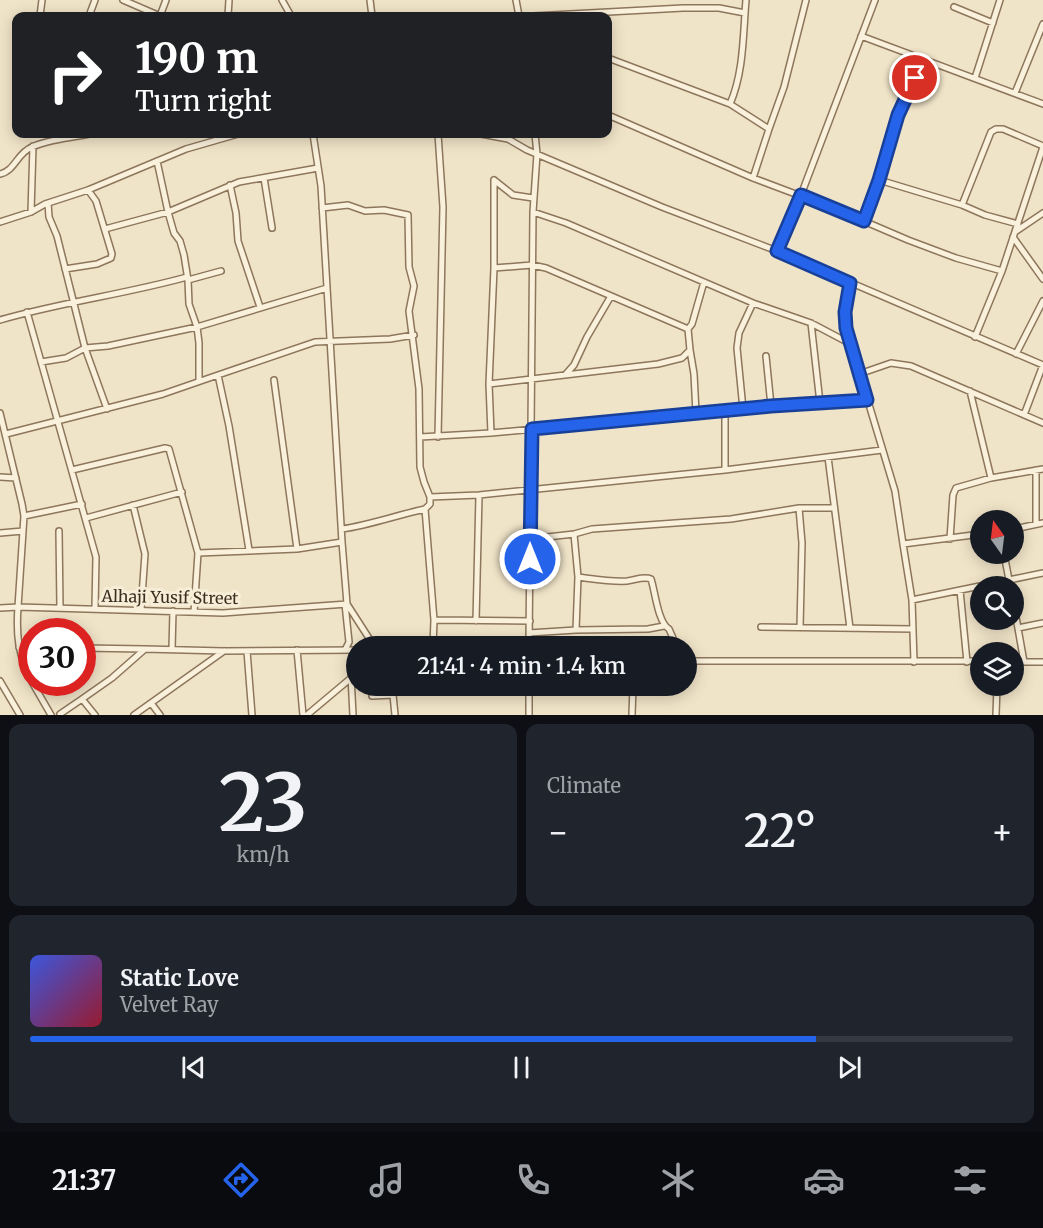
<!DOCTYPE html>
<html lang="en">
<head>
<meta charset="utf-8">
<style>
  body { margin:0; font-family:Merriweather,serif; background:#20242c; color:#f1f3f6; height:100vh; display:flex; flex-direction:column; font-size:22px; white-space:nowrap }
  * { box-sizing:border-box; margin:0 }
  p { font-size:20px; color:#9ea1a6 }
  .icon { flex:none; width:33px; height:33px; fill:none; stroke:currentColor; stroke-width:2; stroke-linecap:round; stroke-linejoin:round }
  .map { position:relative; height:715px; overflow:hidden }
  .panel { display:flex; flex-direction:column; gap:9px; padding:9px; background:#0d0f14; flex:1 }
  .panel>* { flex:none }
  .guide { position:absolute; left:12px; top:12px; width:600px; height:126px; border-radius:12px; box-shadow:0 3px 15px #0003; background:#202124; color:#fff; overflow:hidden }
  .needle { width:39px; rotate:346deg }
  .controls { position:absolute; left:970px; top:510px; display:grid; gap:12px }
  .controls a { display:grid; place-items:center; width:54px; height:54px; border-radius:50%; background:#171b24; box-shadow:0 3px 15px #0003; font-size:30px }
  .speed { position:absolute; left:18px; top:618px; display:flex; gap:12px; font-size:30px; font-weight:700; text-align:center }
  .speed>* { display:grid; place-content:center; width:78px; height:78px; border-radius:50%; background:#171b24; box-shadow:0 3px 15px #0003; line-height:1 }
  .speed .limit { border:9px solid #d22; background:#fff; color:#111 }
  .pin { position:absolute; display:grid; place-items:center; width:51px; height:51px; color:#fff; margin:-26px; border:3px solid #fff; border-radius:50%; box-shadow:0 2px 6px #0007 }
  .me { position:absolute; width:66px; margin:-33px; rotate:0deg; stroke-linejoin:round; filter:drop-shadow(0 0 4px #0008) }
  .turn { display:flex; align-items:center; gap:21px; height:126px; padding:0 24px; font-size:27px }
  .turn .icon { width:78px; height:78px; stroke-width:2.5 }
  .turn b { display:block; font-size:42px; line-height:51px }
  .big { font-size:45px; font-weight:600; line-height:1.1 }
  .panel .tile { flex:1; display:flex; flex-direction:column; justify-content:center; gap:9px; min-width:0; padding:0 21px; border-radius:12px; background:#20242c }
  .panel .dial { align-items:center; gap:0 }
  .dial b { font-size:78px; line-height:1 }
  .song { display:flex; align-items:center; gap:18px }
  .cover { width:72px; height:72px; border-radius:9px; background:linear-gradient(135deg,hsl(230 70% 55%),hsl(350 70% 35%)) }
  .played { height:6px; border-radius:3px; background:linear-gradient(90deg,#2563eb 80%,#363941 80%) }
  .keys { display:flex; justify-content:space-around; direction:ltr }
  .heat { display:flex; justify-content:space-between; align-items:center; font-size:33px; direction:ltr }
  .panel .tiles { flex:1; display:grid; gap:9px; grid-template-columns:1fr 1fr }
  .tile:last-child { grid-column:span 2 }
  .trip { position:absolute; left:346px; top:636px; width:351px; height:60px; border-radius:30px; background:#171b24; box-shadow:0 3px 15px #0003; font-weight:600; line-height:60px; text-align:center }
  .tabs { display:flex; height:96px; justify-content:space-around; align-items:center; background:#090b0e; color:#9ea1a6 }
  .tabs .icon { width:42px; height:42px }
  .tabs .current { color:#2563eb }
  .tabs b { font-size:27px; color:#f1f3f6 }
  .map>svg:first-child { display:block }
</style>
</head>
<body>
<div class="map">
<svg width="1043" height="715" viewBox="0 0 1043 715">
  <rect width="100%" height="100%" fill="#f0e4c8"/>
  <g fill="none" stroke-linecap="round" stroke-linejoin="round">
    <defs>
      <path id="minor" d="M 123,0 L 160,16
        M 282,0 L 291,16
        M 370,0 L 372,16
        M 516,0 L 519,16
        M 954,7 L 993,23
        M 40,16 L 42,0
        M 89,16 L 95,0
        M 160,16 L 166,0
        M 228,16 L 229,0
        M 533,16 L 683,8 L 719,8 L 745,13
        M 861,36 L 1043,104
        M 608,58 L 730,104 L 769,129 L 753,178
        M 975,78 L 1000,0
        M 1015,93 L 1043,24
        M 730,104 C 744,72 743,34 746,0
        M 608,115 L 753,178 L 838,210 L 908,240 L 956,258 L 1002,271
        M 769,129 L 784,87 L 806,0
        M 313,134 L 321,186 L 342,542
        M 438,134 L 443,207 L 438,437
        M 481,134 L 508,139 L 527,150 L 662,207 L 777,251 L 1043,365
        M 157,161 L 168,212 L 174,233 L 180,241 L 184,255 L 188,280 L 189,304 L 197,327 L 199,343 L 199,381
        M 0,174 C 15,171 17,153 32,147 C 49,139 71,138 89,134
        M 264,178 L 272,228
        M 494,180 L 513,195 L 533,198
        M 879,180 L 962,205 L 985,215 L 1018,224
        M 230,185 L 236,213 L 238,241 L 260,307
        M 48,203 L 49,217 L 57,236 L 85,348 L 107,409
        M 962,205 L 991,132 L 996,129 L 1003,129 L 1043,146
        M 322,208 L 348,205 L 365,211 L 384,210 L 408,215 L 409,267 L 414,286 L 409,311 L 419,389 L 420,467 L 424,482 L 430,497 L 430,504 L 425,509 L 434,620 L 433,646
        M 31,212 L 33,146
        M 533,212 L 566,223 L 753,303 L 811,323 L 849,343
        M 864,221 L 879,180 L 898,115 L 924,59
        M 0,222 L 31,212 L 45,204 L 88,190 L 186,149 L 238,134
        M 105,229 L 168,212 L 239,182 L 318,168
        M 1015,232 L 1043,213
        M 1013,237 L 1043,279
        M 777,251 L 801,195 L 875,0
        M 494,268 L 532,265 L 546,268 L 688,329
        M 65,269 L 97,264 L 111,258 L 112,254 L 96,201 L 88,190
        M 188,280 L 221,271
        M 850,283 L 845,312 L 846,328 L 895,491 L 903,544
        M 27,312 L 96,557 L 95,608
        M 0,320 C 62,302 126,294 187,277
        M 811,323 L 820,403
        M 975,337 L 1002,271 L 1043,147
        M 690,350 L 694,374 L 696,413
        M 1016,354 L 1043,301
        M 766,356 L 771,406
        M 41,362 L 66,358 L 85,348 L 108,346 L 197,327 L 327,288
        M 566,374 L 574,365 L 587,337 L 611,296
        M 859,374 L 891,363 L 911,366 L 1043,423
        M 218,375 L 315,342 L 390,339 L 414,335
        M 274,380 L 297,549
        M 489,384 L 658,364 L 682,358 L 690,350 L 688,329 L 692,324 L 704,282
        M 970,391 L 991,478
        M 743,409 L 737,348 L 739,333 L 753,303
        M 725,411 L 866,400
        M 0,413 L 22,504 L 24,516 L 23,531
        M 1024,415 L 1043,365
        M 491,433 L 489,384 L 494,268 L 494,180
        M 6,434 L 163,394 L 218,375 L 229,426 L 249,550
        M 420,437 L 491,433 L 725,411 L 725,470 L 479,495 L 430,497
        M 828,457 L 850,628
        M 72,470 L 165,448 L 169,449 L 198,553
        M 725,470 L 882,450
        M 1036,470 L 1036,524
        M 0,477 L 16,478
        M 133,505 L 145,554 L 141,610
        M 799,508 L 802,543 L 800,627
        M 24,516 L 82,504
        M 86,518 L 182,492
        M 342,529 C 370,525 397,515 425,509
        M 1014,529 L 1043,523
        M 59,531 L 60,608
        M 0,533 L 23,531 L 18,607 L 0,608
        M 574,534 L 578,577 L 576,630
        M 530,539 L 574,534 L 592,529 L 731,519 L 799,508 L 834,508
        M 950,539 L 953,495 L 956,488 L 991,478 L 1043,469
        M 578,577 C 594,579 611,582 627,581 C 636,580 643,576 651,579 C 655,591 658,623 669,629 L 673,638 L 671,646
        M 1010,586 L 1009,580 L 1043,573
        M 960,590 L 967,662
        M 912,600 L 903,544 L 981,534
        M 1014,606 L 1024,662
        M 194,612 L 198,553 L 297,549 L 342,542 L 347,604
        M 434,620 L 530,621
        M 476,621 L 479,495
        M 761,627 L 913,629
        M 1018,628 L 1043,623
        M 529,633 L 576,630 L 648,629 L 664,626
        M 529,646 L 533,212 L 537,154 L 535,134
        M 19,647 L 32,647
        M 82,648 L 145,649
        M 172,649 L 173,611
        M 297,650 L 303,715
        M 345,650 L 349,642 L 345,604
        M 247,651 L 252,715
        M 687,661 L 981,661
        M 914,662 L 912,600 L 1009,580 L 1004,554
        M 1014,662 L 1043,662
        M 351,676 L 353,715
        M 0,681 L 20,715
        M 32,681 C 18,657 16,634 18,607 L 223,613 L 347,604 L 374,646
        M 32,682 L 51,715
        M 392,686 L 393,695
        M 372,696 L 393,695 L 395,715
        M 151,703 L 160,715
        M 60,714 L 82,699
        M 95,715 L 82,699 L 112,678 L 145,649 L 224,651 L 357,650
        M 134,715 L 224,651
        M 307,715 L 357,673
        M 529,715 L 529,686
        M 632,715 L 633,686
        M 996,715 L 997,686"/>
    </defs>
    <use href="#minor" stroke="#8d765c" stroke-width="8"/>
    <use href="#minor" stroke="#faf1dc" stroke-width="5"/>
  </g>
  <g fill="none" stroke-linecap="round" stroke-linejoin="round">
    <defs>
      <path id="route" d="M 530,559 L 532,429 L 771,406 L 867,400 L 846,328 L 845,312 L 850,283 L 777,251 L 801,195 L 864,221 L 879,180 L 898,115 L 915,78"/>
    </defs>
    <use href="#route" stroke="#184099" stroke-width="15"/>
    <use href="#route" stroke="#2563eb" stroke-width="10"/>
  </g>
  <g text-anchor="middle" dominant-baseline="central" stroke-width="6" stroke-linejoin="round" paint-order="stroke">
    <g font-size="16" fill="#3d2e20" stroke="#f7eed8">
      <text transform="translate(170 597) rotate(1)">Alhaji Yusif Street</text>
    </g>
  </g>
</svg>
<div class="controls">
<a><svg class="needle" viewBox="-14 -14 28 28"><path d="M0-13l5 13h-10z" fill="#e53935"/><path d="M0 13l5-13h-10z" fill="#9ea1a6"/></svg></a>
<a><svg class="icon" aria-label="search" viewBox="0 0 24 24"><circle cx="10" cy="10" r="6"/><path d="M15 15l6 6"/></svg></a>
<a><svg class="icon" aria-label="layers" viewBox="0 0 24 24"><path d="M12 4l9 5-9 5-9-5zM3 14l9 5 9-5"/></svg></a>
</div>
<div class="speed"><div class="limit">30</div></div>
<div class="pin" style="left:915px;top:78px;background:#d93025"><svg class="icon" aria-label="arrive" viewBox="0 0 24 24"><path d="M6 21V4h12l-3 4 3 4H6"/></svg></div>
<svg class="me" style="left:530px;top:559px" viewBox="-20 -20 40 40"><circle r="17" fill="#2563eb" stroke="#fff" stroke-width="3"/><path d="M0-11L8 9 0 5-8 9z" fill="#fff"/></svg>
<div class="trip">21:41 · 4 min · 1.4 km</div>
<div class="guide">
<div class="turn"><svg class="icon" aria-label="right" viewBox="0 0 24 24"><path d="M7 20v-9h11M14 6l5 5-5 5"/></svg><div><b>190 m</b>Turn right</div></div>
</div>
</div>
<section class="panel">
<div class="tiles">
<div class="tile dial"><b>23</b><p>km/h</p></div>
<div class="tile"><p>Climate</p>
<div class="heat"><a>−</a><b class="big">22°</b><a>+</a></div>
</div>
<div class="tile">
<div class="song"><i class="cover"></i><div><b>Static Love</b><p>Velvet Ray</p></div></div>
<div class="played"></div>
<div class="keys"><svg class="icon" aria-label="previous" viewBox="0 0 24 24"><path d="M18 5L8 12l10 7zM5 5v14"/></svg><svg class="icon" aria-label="pause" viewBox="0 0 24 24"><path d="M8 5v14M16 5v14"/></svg><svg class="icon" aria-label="next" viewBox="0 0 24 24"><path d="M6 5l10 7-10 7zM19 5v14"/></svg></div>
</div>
</div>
</section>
<nav class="tabs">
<b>21:37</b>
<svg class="icon current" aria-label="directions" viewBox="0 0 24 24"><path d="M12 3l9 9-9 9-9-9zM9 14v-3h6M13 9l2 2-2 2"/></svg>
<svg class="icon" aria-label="music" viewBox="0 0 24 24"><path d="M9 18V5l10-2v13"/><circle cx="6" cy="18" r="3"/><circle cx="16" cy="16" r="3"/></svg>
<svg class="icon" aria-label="phone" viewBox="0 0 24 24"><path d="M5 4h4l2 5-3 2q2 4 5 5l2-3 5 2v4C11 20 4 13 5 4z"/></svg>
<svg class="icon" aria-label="climate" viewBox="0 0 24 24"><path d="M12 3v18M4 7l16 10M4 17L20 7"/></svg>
<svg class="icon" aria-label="car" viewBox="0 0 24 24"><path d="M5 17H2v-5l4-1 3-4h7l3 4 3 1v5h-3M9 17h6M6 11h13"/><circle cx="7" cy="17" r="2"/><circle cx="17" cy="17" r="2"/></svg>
<svg class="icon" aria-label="filters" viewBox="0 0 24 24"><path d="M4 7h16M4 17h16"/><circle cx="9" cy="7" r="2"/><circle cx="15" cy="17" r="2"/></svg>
</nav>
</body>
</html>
